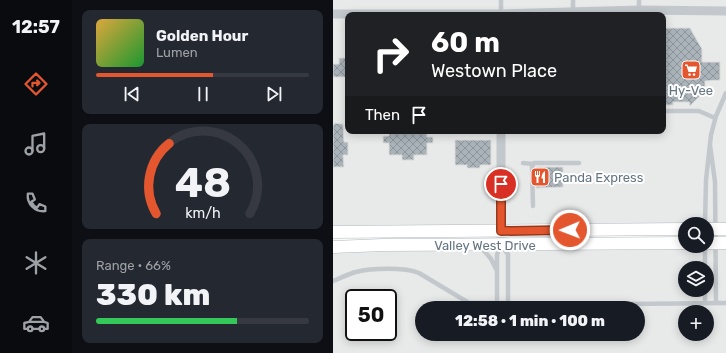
<!DOCTYPE html>
<html lang="en">
<head>
<meta charset="utf-8">
<style>
  body { margin:0; font-family:Rubik,sans-serif; background:#242831; color:#f1f3f6; height:100vh; display:flex; flex-direction:column; font-size:15px; white-space:nowrap }
  * { box-sizing:border-box; margin:0 }
  p { font-size:13px; color:#9ea1a6 }
  .icon { flex:none; width:22px; height:22px; fill:none; stroke:currentColor; stroke-width:2; stroke-linecap:round; stroke-linejoin:round }
  .map { position:relative; flex:1; overflow:hidden }
  .sheet { display:flex; flex-direction:column; gap:10px; padding:10px; background:#0d0f14; width:261px }
  .sheet>* { flex:none }
  .banner { position:absolute; left:12px; top:12px; width:321px; height:122px; border-radius:8px; box-shadow:0 2px 10px #0003; background:#202124; color:#fff; overflow:hidden }
  .fabs { position:absolute; left:345px; top:217px; display:grid; gap:8px }
  .fabs a { display:grid; place-items:center; width:36px; height:36px; border-radius:50%; background:#171b24; box-shadow:0 2px 10px #0003; font-size:20px }
  .speed { position:absolute; left:12px; top:289px; display:flex; gap:8px; font-size:20px; font-weight:700; text-align:center }
  .speed>* { display:grid; place-content:center; width:52px; height:52px; border-radius:50%; background:#171b24; box-shadow:0 2px 10px #0003; line-height:1 }
  .speed .limit { border:2px solid #111; border-radius:6px; background:#fff; color:#111 }
  .pin { position:absolute; display:grid; place-items:center; width:34px; height:34px; color:#fff; margin:-17px; border:2px solid #fff; border-radius:50%; box-shadow:0 1px 4px #0007 }
  .me { position:absolute; width:44px; margin:-22px; rotate:269deg; stroke-linejoin:round; filter:drop-shadow(0 0 3px #0008) }
  .turn { display:flex; align-items:center; gap:14px; height:84px; padding:0 20px; font-size:18px }
  .turn .icon { width:52px; height:52px; stroke-width:2.5 }
  .turn b { display:block; font-size:28px; line-height:34px }
  .then { display:flex; align-items:center; height:38px; padding:0 20px; background:#0003; gap:8px; font-size:15px }
  .big { font-size:30px; font-weight:800; line-height:1.1 }
  .sheet .widget { flex:1; display:flex; flex-direction:column; justify-content:center; gap:6px; min-width:0; padding:0 14px; border-radius:8px; background:#242831 }
  .sheet .dial { align-items:center; gap:0 }
  .dial svg { height:104px; overflow:visible; fill:none; stroke:#363941; stroke-width:7; stroke-linecap:round; text-anchor:middle }
  .dial text { fill:#f1f3f6; stroke:none }
  .song { display:flex; align-items:center; gap:12px }
  .cover { width:48px; height:48px; border-radius:6px; background:linear-gradient(135deg,hsl(40 70% 55%),hsl(130 70% 35%)) }
  .played { height:4px; border-radius:2px; background:linear-gradient(90deg,#e4572e 55%,#363941 55%) }
  .keys { display:flex; justify-content:space-around; direction:ltr }
  .charge { height:6px; border-radius:3px; background:linear-gradient(90deg,#34c759 66%,#363941 0) }
  .trip { position:absolute; left:82px; top:301px; width:230px; height:40px; border-radius:20px; background:#171b24; box-shadow:0 2px 10px #0003; font-weight:800; line-height:40px; text-align:center }
  main { display:flex; flex:1; min-height:0 }
  .tab-bar { display:flex; flex-direction:column; width:72px; justify-content:space-around; align-items:center; background:#090b0e; color:#9ea1a6 }
  .tab-bar .icon { width:28px; height:28px }
  .tab-bar .on { color:#e4572e }
  .tab-bar b { font-size:18px; color:#f1f3f6 }
  .map>svg:first-child { display:block }
</style>
</head>
<body>
<main>
<nav class="tab-bar">
<b>12:57</b>
<svg class="icon on" aria-label="directions" viewBox="0 0 24 24"><path d="M12 3l9 9-9 9-9-9zM9 14v-3h6M13 9l2 2-2 2"/></svg>
<svg class="icon" aria-label="music" viewBox="0 0 24 24"><path d="M9 18V5l10-2v13"/><circle cx="6" cy="18" r="3"/><circle cx="16" cy="16" r="3"/></svg>
<svg class="icon" aria-label="phone" viewBox="0 0 24 24"><path d="M5 4h4l2 5-3 2q2 4 5 5l2-3 5 2v4C11 20 4 13 5 4z"/></svg>
<svg class="icon" aria-label="climate" viewBox="0 0 24 24"><path d="M12 3v18M4 7l16 10M4 17L20 7"/></svg>
<svg class="icon" aria-label="car" viewBox="0 0 24 24"><path d="M5 17H2v-5l4-1 3-4h7l3 4 3 1v5h-3M9 17h6M6 11h13"/><circle cx="7" cy="17" r="2"/><circle cx="17" cy="17" r="2"/></svg>
</nav>
<section class="sheet">
<div class="widget">
<div class="song"><i class="cover"></i><div><b>Golden Hour</b><p>Lumen</p></div></div>
<div class="played"></div>
<div class="keys"><svg class="icon" aria-label="previous" viewBox="0 0 24 24"><path d="M18 5L8 12l10 7zM5 5v14"/></svg><svg class="icon" aria-label="pause" viewBox="0 0 24 24"><path d="M8 5v14M16 5v14"/></svg><svg class="icon" aria-label="next" viewBox="0 0 24 24"><path d="M6 5l10 7-10 7zM19 5v14"/></svg></div>
</div>
<div class="widget dial"><svg viewBox="0 0 100 80">
<path d="M14 69A42 42 0 1 1 86 69"/>
<path d="M14 69A42 42 0 0 1 24 15" stroke="#e4572e"/>
<text x="50" y="56" font-size="32" font-weight="700">48</text>
<text x="50" y="72" font-size="11">km/h</text>
</svg></div>
<div class="widget"><p>Range · 66%</p><b class="big">330 km</b><div class="charge"></div></div>
</section>
<div class="map">
<svg width="393" height="353" viewBox="0 0 393 353">
  <defs>
    <pattern id="building-cross-hatch" width="8" height="8" patternUnits="userSpaceOnUse"><rect width="8" height="8" fill="#aab3b9"/><path d="M0 0l8 8M0 8l8-8" fill="none" stroke="#8e969c"/></pattern>
  </defs>
  <rect width="100%" height="100%" fill="#fafaf8"/>
  <path fill="#e8e9e9" fill-rule="evenodd" d="M 0,0 L 393,0 L 393,229 L 374,224 L 352,224 L 0,232 ZM 15,15 L 330,15 L 330,131 L 15,131 Z
    M 393,243 L 393,353 L 0,353 L 0,247 L 374,246 ZM 352,268 L 374,268 L 374,290 L 352,290 ZM 21,298 L 55,298 L 55,332 L 21,332 ZM 89,308 L 305,308 L 305,334 L 89,334 ZM 352,312 L 374,312 L 374,334 L 352,334 Z"/>
  <path fill="url(#building-cross-hatch)" stroke="#dcdcda" d="M 330,28 L 357,28 L 369,49 L 369,62 L 387,62 L 387,80 L 372,81 L 372,91 L 357,106 L 356,102 L 340,102 L 340,105 L 330,105 Z
    M 6,58 L 15,58 L 15,77 L 0,77 L 0,64 L 6,64 Z
    M 1,123 L 10,124 L 11,142 L 15,142 L 15,155 L 10,155 L 11,167 L 0,167 L 0,125 L 1,125 Z
    M 56,131 L 94,131 L 94,137 L 100,137 L 100,143 L 94,143 L 94,155 L 81,155 L 81,160 L 69,160 L 69,155 L 56,155 L 56,143 L 50,143 L 50,136 L 56,136 Z
    M 122,140 L 158,140 L 158,165 L 147,165 L 147,168 L 134,168 L 134,165 L 122,165 Z
    M 203,167 L 230,167 L 230,187 L 203,188 Z"/>
  <g fill="none" stroke-linecap="round" stroke-linejoin="round">
    <defs>
      <path id="secondary" d="M 374,229 L 393,229
        M 0,232 L 352,229
        M 374,243 L 393,243
        M 0,247 L 50,245 L 352,243"/>
    </defs>
    <use href="#secondary" stroke="#b3babf" stroke-width="13"/>
    <path stroke="#c3c8cc" stroke-width="4.5" d="M 240,0 L 240,12
      M 306,0 L 306,10
      M 168,14 L 168,0
      M 330,111 L 366,111 L 382,118
      M 377,145 L 382,182 L 383,303
      M 190,163 L 200,164
      M 200,206 L 199,167 L 201,163 L 246,163
      M 372,224 L 373,180 L 378,135 L 383,116 L 393,93
      M 168,245 L 175,254 L 175,303
      M 147,246 L 158,259 L 163,269
      M 372,246 L 372,268
      M 0,281 C 8,278 15,274 23,272 C 38,268 72,267 86,273 L 136,303 L 175,303 L 190,305 L 393,303
      M 372,290 L 372,303
      M 164,303 L 164,255 L 167,246"/>
    <path stroke="#c3c8cc" stroke-width="9" d="M 0,14 L 168,14 L 306,10 L 393,11
      M 168,131 L 168,245"/>
    <use href="#secondary" stroke="#fff" stroke-width="12"/>
  </g>
  <g fill="none" stroke-linecap="round" stroke-linejoin="round">
    <defs>
      <path id="route" d="M 168,184 L 168,231 L 237,230"/>
    </defs>
    <use href="#route" stroke="#94391e" stroke-width="10"/>
    <use href="#route" stroke="#e4572e" stroke-width="7"/>
  </g>
  <defs>
    <symbol id="supermarket-square" viewBox="-11 -11 22 22"><rect x="-9" y="-9" width="18" height="18" rx="4" fill="#e4572e" stroke="#fff"/><path d="M-6-5.5h2.5l.6 2H6L4.5 2H-2.5L-4.4-4H-6ZM-1.5 3.2a1.3 1.3 0 1 0 .1 0ZM3 3.2a1.3 1.3 0 1 0 .1 0Z" fill="#fff"/></symbol>
    <symbol id="restaurant-square" viewBox="-11 -11 22 22"><rect x="-9" y="-9" width="18" height="18" rx="4" fill="#e4572e" stroke="#fff"/><path d="M-5-6h1v4h1v-4h1v4h1v-4h1v5L-1.5 .5V6h-2V.5L-5-1ZM5-6V6H3V1.5H1.5Q1.5-4 5-6Z" fill="#fff"/></symbol>
  </defs>
  <g fill-rule="evenodd">
    <use href="#supermarket-square" x="347" y="59" width="22" height="22"/>
    <use href="#restaurant-square" x="196" y="166" width="22" height="22"/>
  </g>
  <g text-anchor="middle" dominant-baseline="central" stroke-width="4" stroke-linejoin="round" paint-order="stroke">
    <g font-size="13" fill="#657683" stroke="#fff">
      <text x="358" y="90">Hy-Vee</text>
      <text x="221" y="177" text-anchor="start">Panda Express</text>
    </g>
    <g font-size="13" fill="#657683" stroke="#fff">
      <text x="152" y="245">Valley West Drive</text>
    </g>
  </g>
</svg>
<div class="fabs">
<a><svg class="icon" aria-label="search" viewBox="0 0 24 24"><circle cx="10" cy="10" r="6"/><path d="M15 15l6 6"/></svg></a>
<a><svg class="icon" aria-label="layers" viewBox="0 0 24 24"><path d="M12 4l9 5-9 5-9-5zM3 14l9 5 9-5"/></svg></a>
<a>+</a>
</div>
<div class="speed"><div class="limit">50</div></div>
<div class="pin" style="left:168px;top:184px;background:#d93025"><svg class="icon" aria-label="arrive" viewBox="0 0 24 24"><path d="M6 21V4h12l-3 4 3 4H6"/></svg></div>
<svg class="me" style="left:237px;top:230px" viewBox="-20 -20 40 40"><circle r="17" fill="#e4572e" stroke="#fff" stroke-width="3"/><path d="M0-11L8 9 0 5-8 9z" fill="#fff"/></svg>
<div class="trip">12:58 · 1 min · 100 m</div>
<div class="banner">
<div class="turn"><svg class="icon" aria-label="right" viewBox="0 0 24 24"><path d="M7 20v-9h11M14 6l5 5-5 5"/></svg><div><b>60 m</b>Westown Place</div></div>
<div class="then">Then<svg class="icon" aria-label="arrive" viewBox="0 0 24 24"><path d="M6 21V4h12l-3 4 3 4H6"/></svg></div>
</div>
</div>
</main>
</body>
</html>
